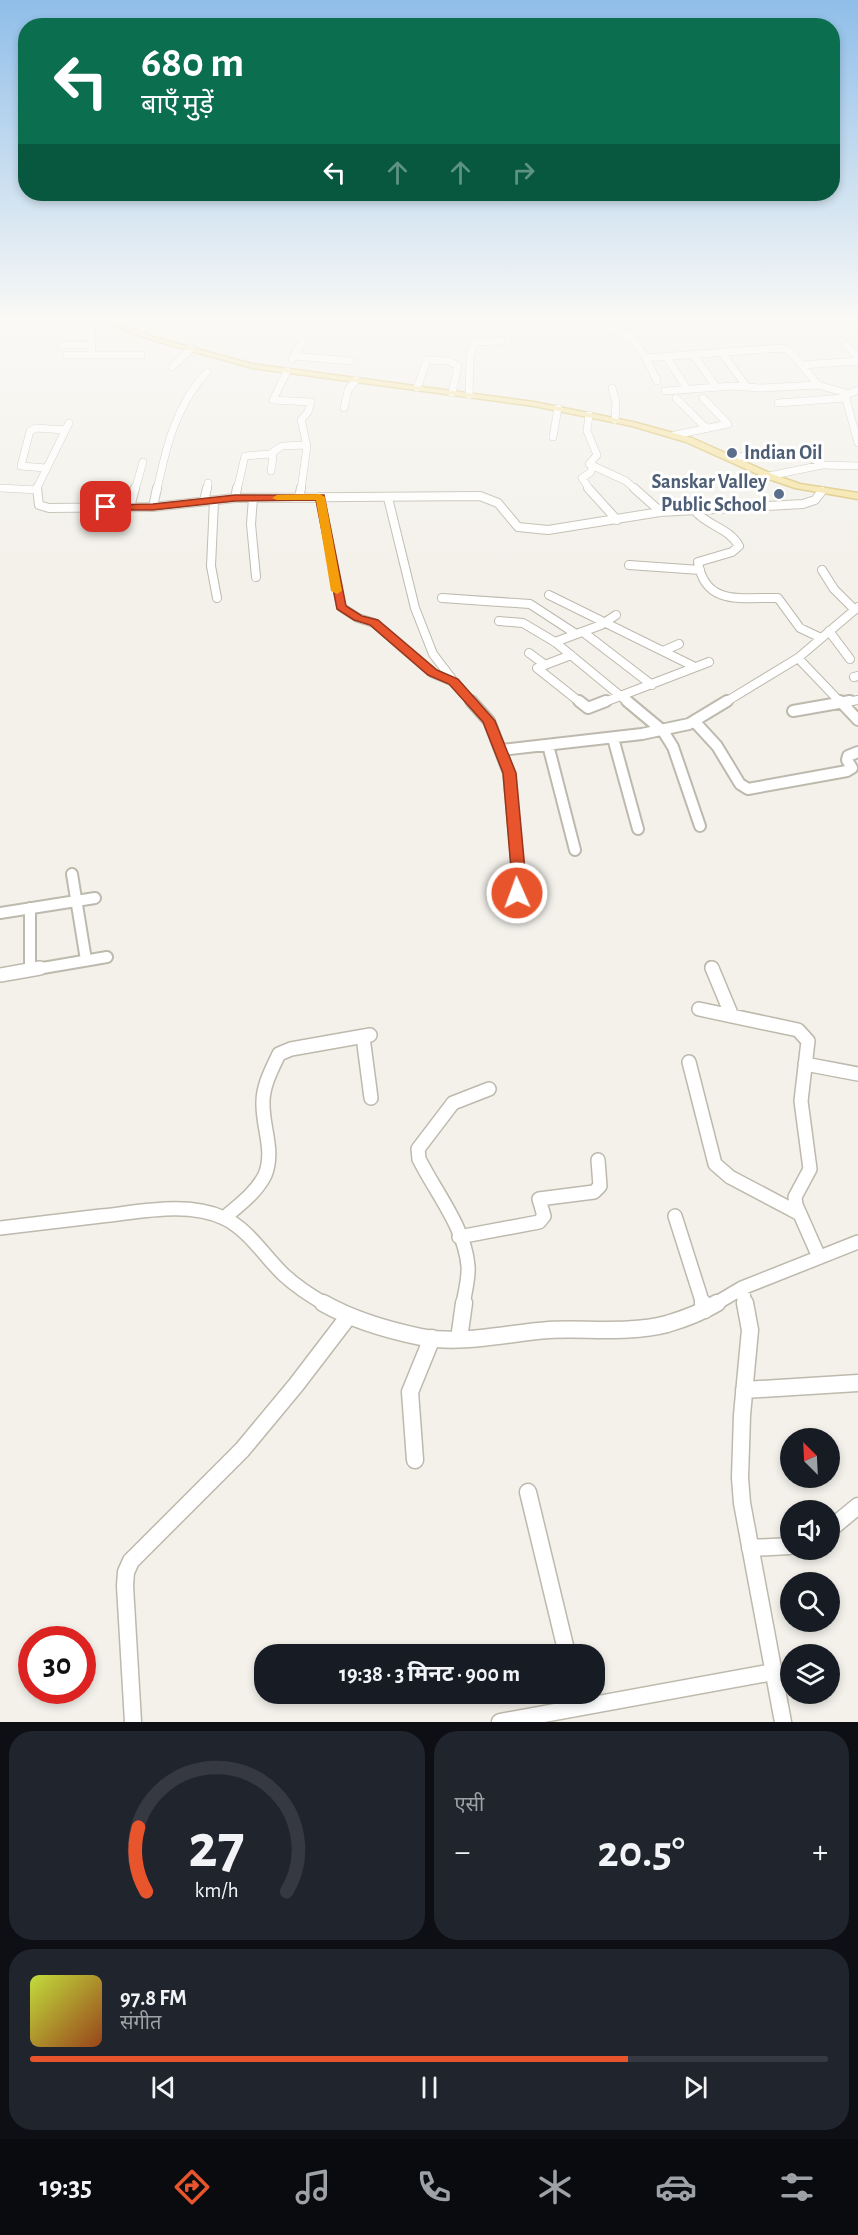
<!DOCTYPE html>
<html lang="hi">
<head>
<meta charset="utf-8">
<style>
  body { margin:0; font-family:"Alegreya Sans","Noto Sans Devanagari",sans-serif; background:#20242c; color:#f1f3f6; height:100vh; display:flex; flex-direction:column; font-size:22px; white-space:nowrap }
  * { box-sizing:border-box; margin:0 }
  p { font-size:20px; color:#9ea1a6 }
  .icon { flex:none; width:33px; height:33px; fill:none; stroke:currentColor; stroke-width:2; stroke-linecap:round; stroke-linejoin:round }
  .map { position:relative; height:1722px; overflow:hidden }
  .sheet { display:flex; flex-direction:column; gap:9px; padding:9px; background:#0d0f14; flex:1 }
  .sheet>* { flex:none }
  .banner { position:absolute; left:18px; top:18px; width:822px; height:183px; border-radius:24px; box-shadow:0 3px 9px #0003; background:#0b6e4f; color:#fff; overflow:hidden }
  .needle { width:39px; rotate:336deg }
  .buttons { position:absolute; left:780px; top:1428px; display:grid; gap:12px }
  .buttons a { display:grid; place-items:center; width:60px; height:60px; border-radius:50%; background:#171b24; box-shadow:0 3px 9px #0003; font-size:30px }
  .speed { position:absolute; left:18px; top:1626px; display:flex; gap:12px; font-size:30px; font-weight:700; text-align:center }
  .speed>* { display:grid; place-content:center; width:78px; height:78px; border-radius:50%; background:#171b24; box-shadow:0 3px 9px #0003; line-height:1 }
  .speed .limit { border:9px solid #d22; background:#fff; color:#111 }
  .pin { position:absolute; display:grid; place-items:center; width:51px; height:51px; color:#fff; margin:-26px; border-radius:12px; box-shadow:0 3px 9px #0006 }
  .me { position:absolute; width:66px; margin:-33px; rotate:358deg; stroke-linejoin:round; filter:drop-shadow(0 0 4px #0008) }
  .turn { display:flex; align-items:center; gap:21px; height:126px; padding:0 24px; font-size:27px }
  .turn .icon { width:78px; height:78px; stroke-width:2.5 }
  .turn b { display:block; font-size:42px; line-height:51px }
  .lanes { display:flex; align-items:center; height:57px; padding:0 24px; background:#0003; justify-content:center; gap:30px; direction:ltr }
  .lanes .off { opacity:.35 }
  .big { font-size:45px; font-weight:700; line-height:1.1 }
  .sheet .widget { flex:1; display:flex; flex-direction:column; justify-content:center; gap:9px; min-width:0; padding:0 21px; border-radius:24px; background:#20242c }
  .sheet .dial { align-items:center; gap:0 }
  .dial svg { height:156px; overflow:visible; fill:none; stroke:#363941; stroke-width:7; stroke-linecap:round; text-anchor:middle }
  .dial text { fill:#f1f3f6; stroke:none }
  .song { display:flex; align-items:center; gap:18px }
  .cover { width:72px; height:72px; border-radius:9px; background:linear-gradient(135deg,hsl(70 70% 55%),hsl(20 70% 35%)) }
  .played { height:6px; border-radius:3px; background:linear-gradient(90deg,#e8542c 75%,#363941 75%) }
  .keys { display:flex; justify-content:space-around; direction:ltr }
  .heat { display:flex; justify-content:space-between; align-items:center; font-size:33px; direction:ltr }
  .sheet .tiles { flex:1; display:grid; gap:9px; grid-template-columns:1fr 1fr }
  .widget:last-child { grid-column:span 2 }
  .trip { position:absolute; left:254px; top:1644px; width:351px; height:60px; border-radius:24px; background:#171b24; box-shadow:0 3px 9px #0003; font-weight:700; line-height:60px; text-align:center }
  .menu { display:flex; height:96px; justify-content:space-around; align-items:center; background:#090b0e; color:#9ea1a6 }
  .menu .icon { width:42px; height:42px }
  .menu .active { color:#e8542c }
  .menu b { font-size:27px; color:#f1f3f6 }
  .map>svg:first-child { display:block }
</style>
</head>
<body>
<div class="map">
<svg width="858" height="1722" viewBox="0 0 858 1722">
  <rect width="100%" height="100%" fill="#f3f1ea"/>
  <g fill="none" stroke-linecap="round" stroke-linejoin="round">
    <defs>
      <path id="minor-far4" d="M 602,319 L 609,330 L 631,336 L 646,358 L 657,381
        M 62,345 L 92,345
        M 846,345 L 858,357
        M 721,352 L 747,387
        M 693,354 L 716,387
        M 67,355 L 141,355
        M 92,355 L 90,321 L 93,319
        M 294,356 L 350,361
        M 666,356 L 687,389
        M 646,358 L 782,348 L 790,351 L 818,385
        M 292,359 L 303,340
        M 802,365 L 858,361
        M 172,367 L 191,349
        M 287,371 L 273,400 L 311,402 L 308,412 L 301,420 L 307,446 L 301,490
        M 417,388 L 427,360 L 449,361 L 458,366 L 452,393
        M 612,388 L 616,402 L 615,420
        M 858,390 L 845,395 L 858,443
        M 665,391 L 733,386 L 760,388 L 818,385 L 846,393
        M 469,395 L 470,357 L 475,342 L 501,341
        M 676,398 L 706,428
        M 778,403 L 845,398
        M 344,408 L 348,390 L 356,380
        M 589,415 L 587,431 L 597,455 L 589,464 L 626,481 L 636,490
        M 675,435 L 728,424 L 703,398
        M 553,437 L 558,408
        M 270,454 L 282,446 L 306,445
        M 733,459 L 750,454 L 803,452 L 823,465 L 858,466
        M 46,468 L 21,466 L 30,431 L 36,428 L 65,430
        M 769,476 L 822,465
        M 0,488 L 37,490
        M 37,488 L 69,423
        M 135,490 L 143,462
        M 157,490 C 166,447 176,405 207,372
        M 207,490 L 208,483
        M 237,490 L 245,456 L 270,454 L 273,457 L 271,471
        M 590,490 L 582,478 L 591,472 L 592,466"/>
      <path id="minor-far3" d="M 37,488 L 39,505 L 49,508 L 153,507 L 235,498 L 480,496 L 498,503 L 518,527 L 548,530 L 660,512 L 803,504 L 815,500 L 822,491
        M 588,488 L 617,520
        M 634,488 L 661,512
        M 299,497 L 301,488
        M 320,497 L 341,607 L 358,618 L 374,623 L 432,673 L 454,682 L 473,703
        M 235,498 L 237,488
        M 253,498 L 251,524 L 256,577
        M 388,498 L 415,608 L 433,654 L 452,679
        M 204,501 L 207,488
        M 214,501 L 211,566 L 217,598
        M 130,507 L 135,488
        M 153,507 L 157,488
        M 695,511 C 708,526 729,528 739,546 L 732,552 L 698,562 C 705,607 743,597 778,598 L 800,628 L 821,638
        M 629,565 L 700,570
        M 822,570 L 834,589 L 855,610
        M 549,595 L 695,667
        M 442,598 L 530,604 L 576,634
        M 499,621 L 523,623 L 555,642 L 629,703
        M 829,631 L 850,659
        M 583,632 L 652,685
        M 555,642 L 601,625 L 616,615
        M 663,651 L 679,644
        M 529,653 L 544,664
        M 571,655 L 537,668 L 581,703
        M 798,658 L 841,703
        M 854,677 L 858,676
        M 602,703 L 709,662
        M 724,703 L 798,658 L 858,607
        M 842,703 L 858,700"/>
      <path id="minor-far2" d="M 471,701 L 489,721 L 509,773 L 519,881 L 513,904
        M 579,701 L 588,708 L 606,701
        M 627,701 L 663,731 L 673,747 L 700,826
        M 840,701 L 858,720
        M 793,711 L 850,701
        M 694,721 L 717,746 L 740,784 L 748,789 L 847,771 L 852,768 L 847,760 L 848,756 L 858,752
        M 613,738 L 638,829
        M 548,745 L 575,850
        M 502,750 L 642,734 L 689,724 L 727,701
        M 72,874 L 86,960
        M 30,908 L 30,970
        M 0,913 L 95,898
        M 711,967 L 712,970
        M 31,970 L 107,957"/>
      <path id="minor-far1" d="M 712,968 L 732,1016
        M 0,975 L 40,968
        M 699,1009 L 798,1030 L 808,1041 L 801,1101 L 810,1169 L 795,1197 L 796,1205 L 819,1257
        M 363,1037 L 371,1098
        M 689,1062 L 715,1164 L 730,1177 L 800,1214
        M 805,1064 L 858,1074
        M 675,1216 L 703,1304
        M 224,1218 C 239,1205 256,1193 265,1175 C 275,1150 262,1127 263,1102 C 263,1085 272,1069 279,1054 L 291,1049 L 370,1035
        M 0,1228 C 34,1224 67,1220 101,1216 C 140,1212 187,1201 224,1218 C 248,1229 265,1257 284,1275 C 297,1287 311,1296 325,1304
        M 459,1237 L 539,1222 L 544,1216 L 539,1199 L 594,1192 L 600,1186 L 598,1160
        M 742,1288 L 745,1304
        M 463,1304 C 465,1292 469,1278 468,1266 C 465,1228 436,1193 419,1159 L 418,1149 L 453,1103 L 489,1089
        M 715,1304 L 742,1288 L 858,1242"/>
      <path id="minor" d="M 323,1303 C 353,1320 387,1330 421,1337 C 463,1345 507,1333 549,1330 C 587,1328 629,1334 667,1324 C 684,1319 702,1312 717,1303
        M 703,1303 L 705,1310
        M 745,1303 L 750,1330 L 742,1415 L 740,1478 L 742,1503 L 783,1722
        M 459,1339 L 464,1303
        M 744,1390 L 858,1383
        M 415,1460 L 410,1392 L 432,1338
        M 528,1492 L 567,1654
        M 830,1529 L 858,1506
        M 750,1548 L 790,1546
        M 576,1694 L 579,1707
        M 133,1722 L 125,1586 L 126,1572 L 131,1561 L 242,1450 L 296,1385 L 348,1317
        M 500,1722 L 773,1672"/>
      <path id="major" d="M 98,319 L 106,319 L 153,337 L 252,364 L 534,402 L 633,422 L 692,438 L 772,474 L 800,484 L 858,493 L 858,499 L 795,488 L 766,478 L 686,442 L 632,426 L 534,406 L 252,368 L 149,339 Z"/>
    </defs>
    <use href="#minor-far4" stroke="#beb9ad" stroke-width="8"/>
    <use href="#minor-far3" stroke="#beb9ad" stroke-width="10"/>
    <use href="#minor-far2" stroke="#beb9ad" stroke-width="14"/>
    <use href="#minor-far1" stroke="#beb9ad" stroke-width="16"/>
    <use href="#minor" stroke="#beb9ad" stroke-width="19"/>
    <use href="#major" stroke="#dac171" stroke-width="3"/>
    <use href="#minor-far4" stroke="#fff" stroke-width="7"/>
    <use href="#minor-far3" stroke="#fff" stroke-width="8"/>
    <use href="#minor-far2" stroke="#fff" stroke-width="10"/>
    <use href="#minor-far1" stroke="#fff" stroke-width="13"/>
    <use href="#minor" stroke="#fff" stroke-width="16"/>
    <use href="#major" fill="#f6e3a0" fill-rule="evenodd"/>
  </g>
  <linearGradient id="sky" x2="0" y2="1"><stop stop-color="#8fbee9"/><stop offset="0.57" stop-color="#faf9f6"/><stop offset="1" stop-color="#faf9f6" stop-opacity="0"/></linearGradient>
  <rect width="858" height="560" fill="url(#sky)"/>
  <path fill="#e8542c" stroke="#97371d" stroke-width="1.5" d="M 235,495 L 324,495 L 346,606 L 362,616 L 378,620 L 437,670 L 458,679 L 495,721 L 516,773 L 526,881 L 522,897 L 512,897 L 510,893 L 512,881 L 503,773 L 483,722 L 449,684 L 428,675 L 370,625 L 354,620 L 337,609 L 316,500 L 235,501 L 153,510 L 106,510 L 101,507 L 106,505 L 153,504 Z"/>
  <path fill="#f59e0b" d="M 320,494 L 325,497 L 342,591 L 337,594 L 331,591 L 316,500 L 277,500 L 272,498 L 277,495 Z"/>
  <g fill="#5c6f8a" stroke="#fff" stroke-width="2">
    <circle cx="732" cy="453" r="6"/>
    <circle cx="779" cy="494" r="6"/>
  </g>
  <g text-anchor="middle" dominant-baseline="central" stroke-width="6" stroke-linejoin="round" paint-order="stroke">
    <g font-size="20" font-weight="bold" fill="#4e5e75" stroke="#fff" text-anchor="start">
      <text x="744" y="453">Indian Oil</text>
      <text x="767" y="482" text-anchor="end">Sanskar Valley<tspan x="767" dy="23">Public School</tspan></text>
    </g>
  </g>
</svg>
<div class="buttons">
<a><svg class="needle" viewBox="-14 -14 28 28"><path d="M0-13l5 13h-10z" fill="#e53935"/><path d="M0 13l5-13h-10z" fill="#9ea1a6"/></svg></a>
<a><svg class="icon" aria-label="sound" viewBox="0 0 24 24"><path d="M4 9h4l5-4v14l-5-4H4zM17 9q2 3 0 6"/></svg></a>
<a><svg class="icon" aria-label="search" viewBox="0 0 24 24"><circle cx="10" cy="10" r="6"/><path d="M15 15l6 6"/></svg></a>
<a><svg class="icon" aria-label="layers" viewBox="0 0 24 24"><path d="M12 4l9 5-9 5-9-5zM3 14l9 5 9-5"/></svg></a>
</div>
<div class="speed"><div class="limit">30</div></div>
<div class="pin" style="left:106px;top:507px;background:#d93025"><svg class="icon" aria-label="arrive" viewBox="0 0 24 24"><path d="M6 21V4h12l-3 4 3 4H6"/></svg></div>
<svg class="me" style="left:517px;top:893px" viewBox="-20 -20 40 40"><circle r="17" fill="#e8542c" stroke="#fff" stroke-width="3"/><path d="M0-11L8 9 0 5-8 9z" fill="#fff"/></svg>
<div class="trip">19:38 · 3 मिनट · 900 m</div>
<div class="banner">
<div class="turn"><svg class="icon" aria-label="left" viewBox="0 0 24 24"><path d="M17 20v-9H6M10 6l-5 5 5 5"/></svg><div><b>680 m</b>बाएँ मुड़ें</div></div>
<div class="lanes"><svg class="icon" aria-label="left" viewBox="0 0 24 24"><path d="M17 20v-9H6M10 6l-5 5 5 5"/></svg><svg class="icon off" aria-label="ahead" viewBox="0 0 24 24"><path d="M12 20V5M6 11l6-6 6 6"/></svg><svg class="icon off" aria-label="ahead" viewBox="0 0 24 24"><path d="M12 20V5M6 11l6-6 6 6"/></svg><svg class="icon off" aria-label="right" viewBox="0 0 24 24"><path d="M7 20v-9h11M14 6l5 5-5 5"/></svg></div>
</div>
</div>
<section class="sheet">
<div class="tiles">
<div class="widget dial"><svg viewBox="0 0 100 80">
<path d="M14 69A42 42 0 1 1 86 69"/>
<path d="M14 69A42 42 0 0 1 10 36" stroke="#e8542c"/>
<text x="50" y="56" font-size="32" font-weight="700">27</text>
<text x="50" y="72" font-size="11">km/h</text>
</svg></div>
<div class="widget"><p>एसी</p>
<div class="heat"><a>−</a><b class="big">20.5°</b><a>+</a></div>
</div>
<div class="widget">
<div class="song"><i class="cover"></i><div><b>97.8 FM</b><p>संगीत</p></div></div>
<div class="played"></div>
<div class="keys"><svg class="icon" aria-label="previous" viewBox="0 0 24 24"><path d="M18 5L8 12l10 7zM5 5v14"/></svg><svg class="icon" aria-label="pause" viewBox="0 0 24 24"><path d="M8 5v14M16 5v14"/></svg><svg class="icon" aria-label="next" viewBox="0 0 24 24"><path d="M6 5l10 7-10 7zM19 5v14"/></svg></div>
</div>
</div>
</section>
<nav class="menu">
<b>19:35</b>
<svg class="icon active" aria-label="directions" viewBox="0 0 24 24"><path d="M12 3l9 9-9 9-9-9zM9 14v-3h6M13 9l2 2-2 2"/></svg>
<svg class="icon" aria-label="music" viewBox="0 0 24 24"><path d="M9 18V5l10-2v13"/><circle cx="6" cy="18" r="3"/><circle cx="16" cy="16" r="3"/></svg>
<svg class="icon" aria-label="phone" viewBox="0 0 24 24"><path d="M5 4h4l2 5-3 2q2 4 5 5l2-3 5 2v4C11 20 4 13 5 4z"/></svg>
<svg class="icon" aria-label="climate" viewBox="0 0 24 24"><path d="M12 3v18M4 7l16 10M4 17L20 7"/></svg>
<svg class="icon" aria-label="car" viewBox="0 0 24 24"><path d="M5 17H2v-5l4-1 3-4h7l3 4 3 1v5h-3M9 17h6M6 11h13"/><circle cx="7" cy="17" r="2"/><circle cx="17" cy="17" r="2"/></svg>
<svg class="icon" aria-label="filters" viewBox="0 0 24 24"><path d="M4 7h16M4 17h16"/><circle cx="9" cy="7" r="2"/><circle cx="15" cy="17" r="2"/></svg>
</nav>
</body>
</html>
